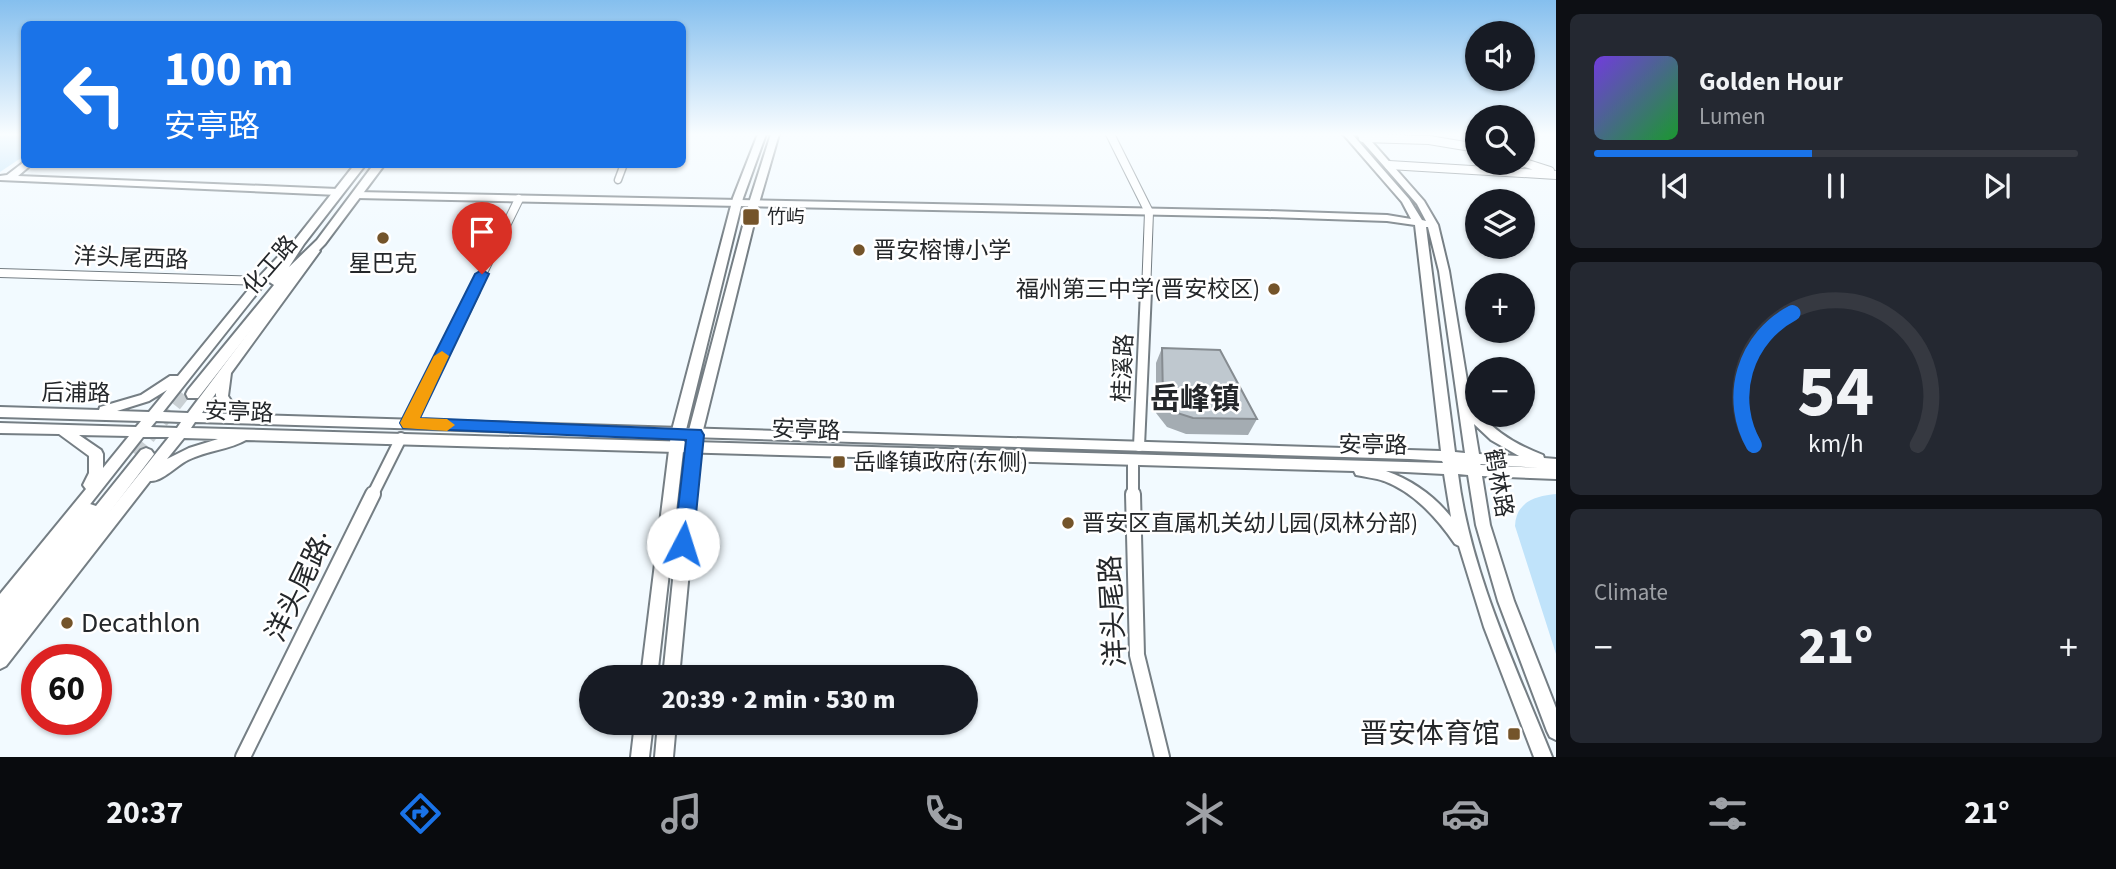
<!DOCTYPE html>
<html lang="en">
<head>
<meta charset="utf-8">
<style>
  body { margin:0; font-family:"Source Sans 3","Noto Sans SC",sans-serif; background:#242831; color:#f1f3f6; height:100vh; display:flex; flex-direction:column; font-size:26px; white-space:nowrap }
  * { box-sizing:border-box; margin:0 }
  p { font-size:23px; color:#9ea1a6 }
  .icon { flex:none; width:38px; height:38px; fill:none; stroke:currentColor; stroke-width:2; stroke-linecap:round; stroke-linejoin:round }
  .map { position:relative; flex:1; overflow:hidden }
  .drawer { display:flex; flex-direction:column; gap:14px; padding:14px; background:#0d0f14; width:560px }
  .drawer>* { flex:none }
  .hud { position:absolute; left:21px; top:21px; width:665px; height:147px; border-radius:10px; box-shadow:0 2px 5px #0004; background:#1a73e8; color:#fff; overflow:hidden }
  .tools { position:absolute; left:1465px; top:21px; display:grid; gap:14px }
  .tools a { display:grid; place-items:center; width:70px; height:70px; border-radius:50%; background:#171b24; box-shadow:0 2px 5px #0004; font-size:35px }
  .speed { position:absolute; left:21px; top:644px; display:flex; gap:14px; font-size:35px; font-weight:700; text-align:center }
  .speed>* { display:grid; place-content:center; width:91px; height:91px; border-radius:50%; background:#171b24; box-shadow:0 2px 5px #0004; line-height:1 }
  .speed .limit { border:10px solid #d22; background:#fff; color:#111 }
  .pin { position:absolute; display:grid; place-items:center; width:60px; height:60px; color:#fff; margin:-72px -30px; border-radius:50% 50% 50% 0; rotate:-45deg; box-shadow:0 0 7px #0007 }
  .pin .icon { rotate:45deg }
  .me { position:absolute; width:77px; margin:-38px; rotate:5deg; stroke-linejoin:round; filter:drop-shadow(0 0 5px #0008) }
  .turn { display:flex; align-items:center; gap:24px; height:147px; padding:0 28px; font-size:32px }
  .turn .icon { width:91px; height:91px; stroke-width:2.5 }
  .turn b { display:block; font-size:49px; line-height:60px }
  .big { font-size:52px; font-weight:800; line-height:1.1 }
  .drawer .widget { flex:1; display:flex; flex-direction:column; justify-content:center; gap:10px; min-width:0; padding:0 24px; border-radius:10px; background:#242831 }
  .drawer .dial { align-items:center; gap:0 }
  .dial svg { height:182px; overflow:visible; fill:none; stroke:#363941; stroke-width:7; stroke-linecap:round; text-anchor:middle }
  .dial text { fill:#f1f3f6; stroke:none }
  .song { display:flex; align-items:center; gap:21px }
  .cover { width:84px; height:84px; border-radius:10px; background:linear-gradient(135deg,hsl(260 70% 55%),hsl(130 70% 35%)) }
  .played { height:7px; border-radius:4px; background:linear-gradient(90deg,#1a73e8 45%,#363941 45%) }
  .keys { display:flex; justify-content:space-around; direction:ltr }
  .heat { display:flex; justify-content:space-between; align-items:center; font-size:38px; direction:ltr }
  .trip { position:absolute; left:579px; top:665px; width:399px; height:70px; border-radius:35px; background:#171b24; box-shadow:0 2px 5px #0004; font-weight:800; line-height:70px; text-align:center }
  .dock { display:flex; height:112px; justify-content:space-around; align-items:center; background:#090b0e; color:#9ea1a6 }
  .dock .icon { width:49px; height:49px }
  .dock .active { color:#1a73e8 }
  .dock b { font-size:32px; color:#f1f3f6 }
  main { display:flex; flex:1; min-height:0 }
  .map>svg:first-child { display:block }
</style>
</head>
<body>
<main>
<div class="map">
<svg width="1556" height="757" viewBox="0 0 1556 757">
  <rect width="100%" height="100%" fill="#f2faff"/>
  <path fill="#c0e3fa" d="M 0,134 L 24,134 L 24,156 L 0,172 Z
    M 1556,494 L 1556,654 L 1515,526 C 1516,502 1535,496 1556,494 Z"/>
  <g fill="none" stroke-linecap="round" stroke-linejoin="round">
    <path stroke="#c9d0d4" stroke-width="14" stroke-dasharray="14 7" stroke-linecap="butt" d="M 135,454 L 184,393"/>
    <defs>
      <path id="minor" d="M 618,180 L 624,164"/>
      <path id="tertiary-far2" d="M 1110,134 L 1149,212 L 1146,293
        M 1363,138 L 1429,140 L 1477,148
        M 1522,162 L 1550,171
        M 1389,165 L 1556,175
        M 0,273 L 261,281
        M 473,293 L 519,199"/>
      <path id="tertiary-far1" d="M 409,423 L 474,291
        M 1139,446 L 1146,291
        M 1133,460 L 1133,496
        M 372,496 L 401,438"/>
      <path id="tertiary" d="M 1133,494 L 1137,655 L 1162,757
        M 243,757 L 373,494"/>
      <path id="secondary" d="M 1343,134 L 1352,134 L 1409,199 L 1422,220 L 1426,221 L 1417,204 L 1356,134 L 1365,134 L 1424,201 L 1438,225 L 1449,271 L 1470,399 L 1477,410 L 1477,415 L 1481,415 C 1498,434 1519,446 1543,455 L 1544,458 L 1556,459 L 1556,479 L 1482,476 L 1490,525 L 1514,601 L 1556,708 L 1556,740 L 1550,737 L 1547,731 L 1498,601 L 1476,525 L 1468,475 L 1458,474 C 1470,571 1516,667 1552,757 L 1534,757 L 1484,627 L 1459,546 L 1455,544 C 1437,518 1415,493 1384,481 C 1375,478 1365,477 1356,475 L 1354,471 L 246,440 C 231,449 206,451 188,460 C 176,466 162,482 150,481 L 6,666 L 0,669 L 0,648 L 169,437 L 143,437 L 6,611 L 0,613 L 0,594 L 86,489 L 83,485 L 89,473 L 89,456 L 59,434 L 0,433 L 0,423 L 136,427 L 141,421 L 0,417 L 0,407 L 99,410 L 100,407 L 141,395 L 170,376 L 178,376 L 257,279 L 292,242 L 296,241 L 301,244 L 300,246 L 265,283 L 163,412 L 188,413 L 311,249 L 315,248 L 320,251 L 231,373 L 228,396 L 232,402 L 255,415 L 1441,451 L 1415,225 L 1387,221 L 1267,217 L 357,198 L 352,195 L 357,192 L 1267,211 L 1387,215 L 1411,219 L 1402,202 ZM 1426,227 L 1428,227 L 1439,271 L 1465,453 L 1455,452 ZM 167,390 L 149,412 L 117,411 L 149,401 ZM 216,393 L 216,396 L 224,408 L 235,414 L 202,413 ZM 156,421 L 181,422 L 177,428 L 151,427 ZM 195,422 L 1410,459 L 1442,461 L 1443,463 L 191,428 ZM 1474,424 L 1491,440 L 1519,456 L 1479,454 ZM 79,435 L 129,436 L 103,468 L 103,454 L 101,450 ZM 184,438 L 218,439 L 189,448 L 167,459 ZM 1480,464 L 1539,468 L 1481,465 ZM 1386,471 L 1444,474 L 1451,517 C 1434,496 1412,480 1386,471 Z
        M 24,162 L 24,164 L 32,164 L 18,176 L 338,189 L 343,192 L 338,195 L 0,180 L 0,176 L 7,175 Z"/>
      <path id="primary" d="M 758,134 L 766,134 L 743,198 L 685,434 L 657,677 L 641,677 L 671,434 L 733,198 Z
        M 771,134 L 779,134 L 759,203 L 702,434 L 679,677 L 663,677 L 688,434 L 749,203 Z
        M 635,723 L 653,723 L 649,757 L 631,757 Z
        M 658,723 L 676,723 L 673,757 L 655,757 Z"/>
      <path id="trunk" d="M 355,164 L 366,164 L 304,244 L 289,267 L 317,240 L 374,164 L 385,164 L 325,244 L 291,279 L 198,398 L 188,398 L 186,394 L 188,390 L 274,285 L 268,281 L 295,240 Z
        M 146,448 L 151,450 L 154,454 L 151,458 L 7,647 L 0,649 L 0,608 L 84,505 L 90,504 L 96,506 L 141,450 Z"/>
    </defs>
    <use href="#minor" stroke="#757e84" stroke-width="9"/>
    <use href="#tertiary-far2" stroke="#757e84" stroke-width="10"/>
    <use href="#tertiary-far1" stroke="#757e84" stroke-width="14"/>
    <use href="#tertiary" stroke="#757e84" stroke-width="18"/>
    <use href="#secondary" stroke="#757e84" stroke-width="4"/>
    <use href="#primary" stroke="#757e84" stroke-width="4"/>
    <use href="#trunk" stroke="#757e84" stroke-width="4"/>
    <use href="#minor" stroke="#fff" stroke-width="6"/>
    <use href="#tertiary-far2" stroke="#fff" stroke-width="8"/>
    <use href="#tertiary-far1" stroke="#fff" stroke-width="10"/>
    <use href="#tertiary" stroke="#fff" stroke-width="14"/>
    <use href="#secondary" fill="#fff" fill-rule="evenodd"/>
    <use href="#primary" fill="#fff" fill-rule="evenodd"/>
    <use href="#trunk" fill="#fff" fill-rule="evenodd"/>
  </g>
  <path fill="#a4acb2" d="M 1162,348 L 1257,419 L 1248,435 L 1186,434 L 1167,427 L 1156,413 L 1156,363 Z"/>
  <path fill="#bfc8cf" stroke="#868c91" stroke-width="2" d="M 1162,348 L 1220,350 L 1257,419 L 1193,418 L 1174,412 L 1163,398 Z"/>
  <linearGradient id="sky" x2="0" y2="1"><stop stop-color="#85bfee"/><stop offset="0.56" stop-color="#f9fdff"/><stop offset="1" stop-color="#f9fdff" stop-opacity="0"/></linearGradient>
  <rect width="1556" height="240" fill="url(#sky)"/>
  <path fill="#1a73e8" stroke="#114b97" stroke-width="2" d="M 482,270 L 489,274 L 420,418 L 701,430 L 704,435 L 693,544 L 690,550 L 683,552 L 677,550 L 674,544 L 686,440 L 403,428 L 400,423 L 475,274 Z"/>
  <path fill="#f59e0b" d="M 442,351 L 449,356 L 420,418 L 447,419 L 455,425 L 447,431 L 403,428 L 400,423 L 434,356 Z"/>
  <g fill="#74542a" stroke="#fff" stroke-width="2.5">
    <rect x="742" y="208" width="18" height="18" rx="3.5"/>
    <circle cx="383" cy="238" r="7"/>
    <circle cx="859" cy="250" r="7"/>
    <circle cx="1274" cy="289" r="7"/>
    <rect x="832" y="455" width="14" height="14" rx="3.5"/>
    <circle cx="1068" cy="523" r="7"/>
    <circle cx="67" cy="623" r="7"/>
    <rect x="1507" y="727" width="14" height="14" rx="3.5"/>
  </g>
  <g text-anchor="middle" dominant-baseline="central" stroke-width="5" stroke-linejoin="round" paint-order="stroke">
    <g font-size="19" fill="#24272a" stroke="#fff" text-anchor="start">
      <text x="767" y="217">竹屿</text>
    </g>
    <g font-size="23" fill="#24272a" stroke="#fff" text-anchor="start">
      <text x="873" y="250">晋安榕博小学</text>
      <text x="383" y="263" text-anchor="middle">星巴克</text>
      <text x="1260" y="289" text-anchor="end">福州第三中学(晋安校区)</text>
      <text x="853" y="462">岳峰镇政府(东侧)</text>
      <text x="1082" y="523">晋安区直属机关幼儿园(凤林分部)</text>
    </g>
    <g font-size="23" fill="#24272a" stroke="#fff">
      <text transform="translate(131 258) rotate(2)">洋头尾西路</text>
      <text transform="translate(270 265) rotate(-49)">化工路</text>
      <text transform="translate(1123 368) rotate(-87)">桂溪路</text>
      <text transform="translate(76 393) rotate(1)">后浦路</text>
      <text transform="translate(239 412) rotate(2)">安亭路</text>
      <text transform="translate(806 430) rotate(2)">安亭路</text>
      <text transform="translate(1373 445) rotate(1)">安亭路</text>
      <text transform="translate(1499 483) rotate(80)">鹤林路</text>
    </g>
    <g font-size="28" fill="#24272a" stroke="#fff">
      <text transform="translate(300 586) rotate(-64)">洋头尾路·</text>
      <text transform="translate(1113 611) rotate(-93)">洋头尾路</text>
    </g>
    <g font-size="28" fill="#24272a" stroke="#fff" text-anchor="start">
      <text x="81" y="623">Decathlon</text>
      <text x="1500" y="734" text-anchor="end">晋安体育馆</text>
    </g>
    <g font-size="30" font-weight="bold" fill="#24272a" stroke="#fff">
      <text x="1195" y="399">岳峰镇</text>
    </g>
  </g>
</svg>
<div class="tools">
<a><svg class="icon" aria-label="sound" viewBox="0 0 24 24"><path d="M4 9h4l5-4v14l-5-4H4zM17 9q2 3 0 6"/></svg></a>
<a><svg class="icon" aria-label="search" viewBox="0 0 24 24"><circle cx="10" cy="10" r="6"/><path d="M15 15l6 6"/></svg></a>
<a><svg class="icon" aria-label="layers" viewBox="0 0 24 24"><path d="M12 4l9 5-9 5-9-5zM3 14l9 5 9-5"/></svg></a>
<a>+</a>
<a>−</a>
</div>
<div class="speed"><div class="limit">60</div></div>
<div class="pin" style="left:482px;top:274px;background:#d93025"><svg class="icon" aria-label="arrive" viewBox="0 0 24 24"><path d="M6 21V4h12l-3 4 3 4H6"/></svg></div>
<svg class="me" style="left:683px;top:544px" viewBox="-20 -20 40 40"><circle r="19" fill="#fff"/><path d="M0-13L10 11 0 6-10 11z" fill="#1a73e8"/></svg>
<div class="trip">20:39 · 2 min · 530 m</div>
<div class="hud">
<div class="turn"><svg class="icon" aria-label="left" viewBox="0 0 24 24"><path d="M17 20v-9H6M10 6l-5 5 5 5"/></svg><div><b>100 m</b>安亭路</div></div>
</div>
</div>
<section class="drawer">
<div class="widget">
<div class="song"><i class="cover"></i><div><b>Golden Hour</b><p>Lumen</p></div></div>
<div class="played"></div>
<div class="keys"><svg class="icon" aria-label="previous" viewBox="0 0 24 24"><path d="M18 5L8 12l10 7zM5 5v14"/></svg><svg class="icon" aria-label="pause" viewBox="0 0 24 24"><path d="M8 5v14M16 5v14"/></svg><svg class="icon" aria-label="next" viewBox="0 0 24 24"><path d="M6 5l10 7-10 7zM19 5v14"/></svg></div>
</div>
<div class="widget dial"><svg viewBox="0 0 100 80">
<path d="M14 69A42 42 0 1 1 86 69"/>
<path d="M14 69A42 42 0 0 1 31 11" stroke="#1a73e8"/>
<text x="50" y="56" font-size="32" font-weight="700">54</text>
<text x="50" y="72" font-size="11">km/h</text>
</svg></div>
<div class="widget"><p>Climate</p>
<div class="heat"><a>−</a><b class="big">21°</b><a>+</a></div>
</div>
</section>
</main>
<nav class="dock">
<b>20:37</b>
<svg class="icon active" aria-label="directions" viewBox="0 0 24 24"><path d="M12 3l9 9-9 9-9-9zM9 14v-3h6M13 9l2 2-2 2"/></svg>
<svg class="icon" aria-label="music" viewBox="0 0 24 24"><path d="M9 18V5l10-2v13"/><circle cx="6" cy="18" r="3"/><circle cx="16" cy="16" r="3"/></svg>
<svg class="icon" aria-label="phone" viewBox="0 0 24 24"><path d="M5 4h4l2 5-3 2q2 4 5 5l2-3 5 2v4C11 20 4 13 5 4z"/></svg>
<svg class="icon" aria-label="climate" viewBox="0 0 24 24"><path d="M12 3v18M4 7l16 10M4 17L20 7"/></svg>
<svg class="icon" aria-label="car" viewBox="0 0 24 24"><path d="M5 17H2v-5l4-1 3-4h7l3 4 3 1v5h-3M9 17h6M6 11h13"/><circle cx="7" cy="17" r="2"/><circle cx="17" cy="17" r="2"/></svg>
<svg class="icon" aria-label="filters" viewBox="0 0 24 24"><path d="M4 7h16M4 17h16"/><circle cx="9" cy="7" r="2"/><circle cx="15" cy="17" r="2"/></svg>
<b>21°</b>
</nav>
</body>
</html>
